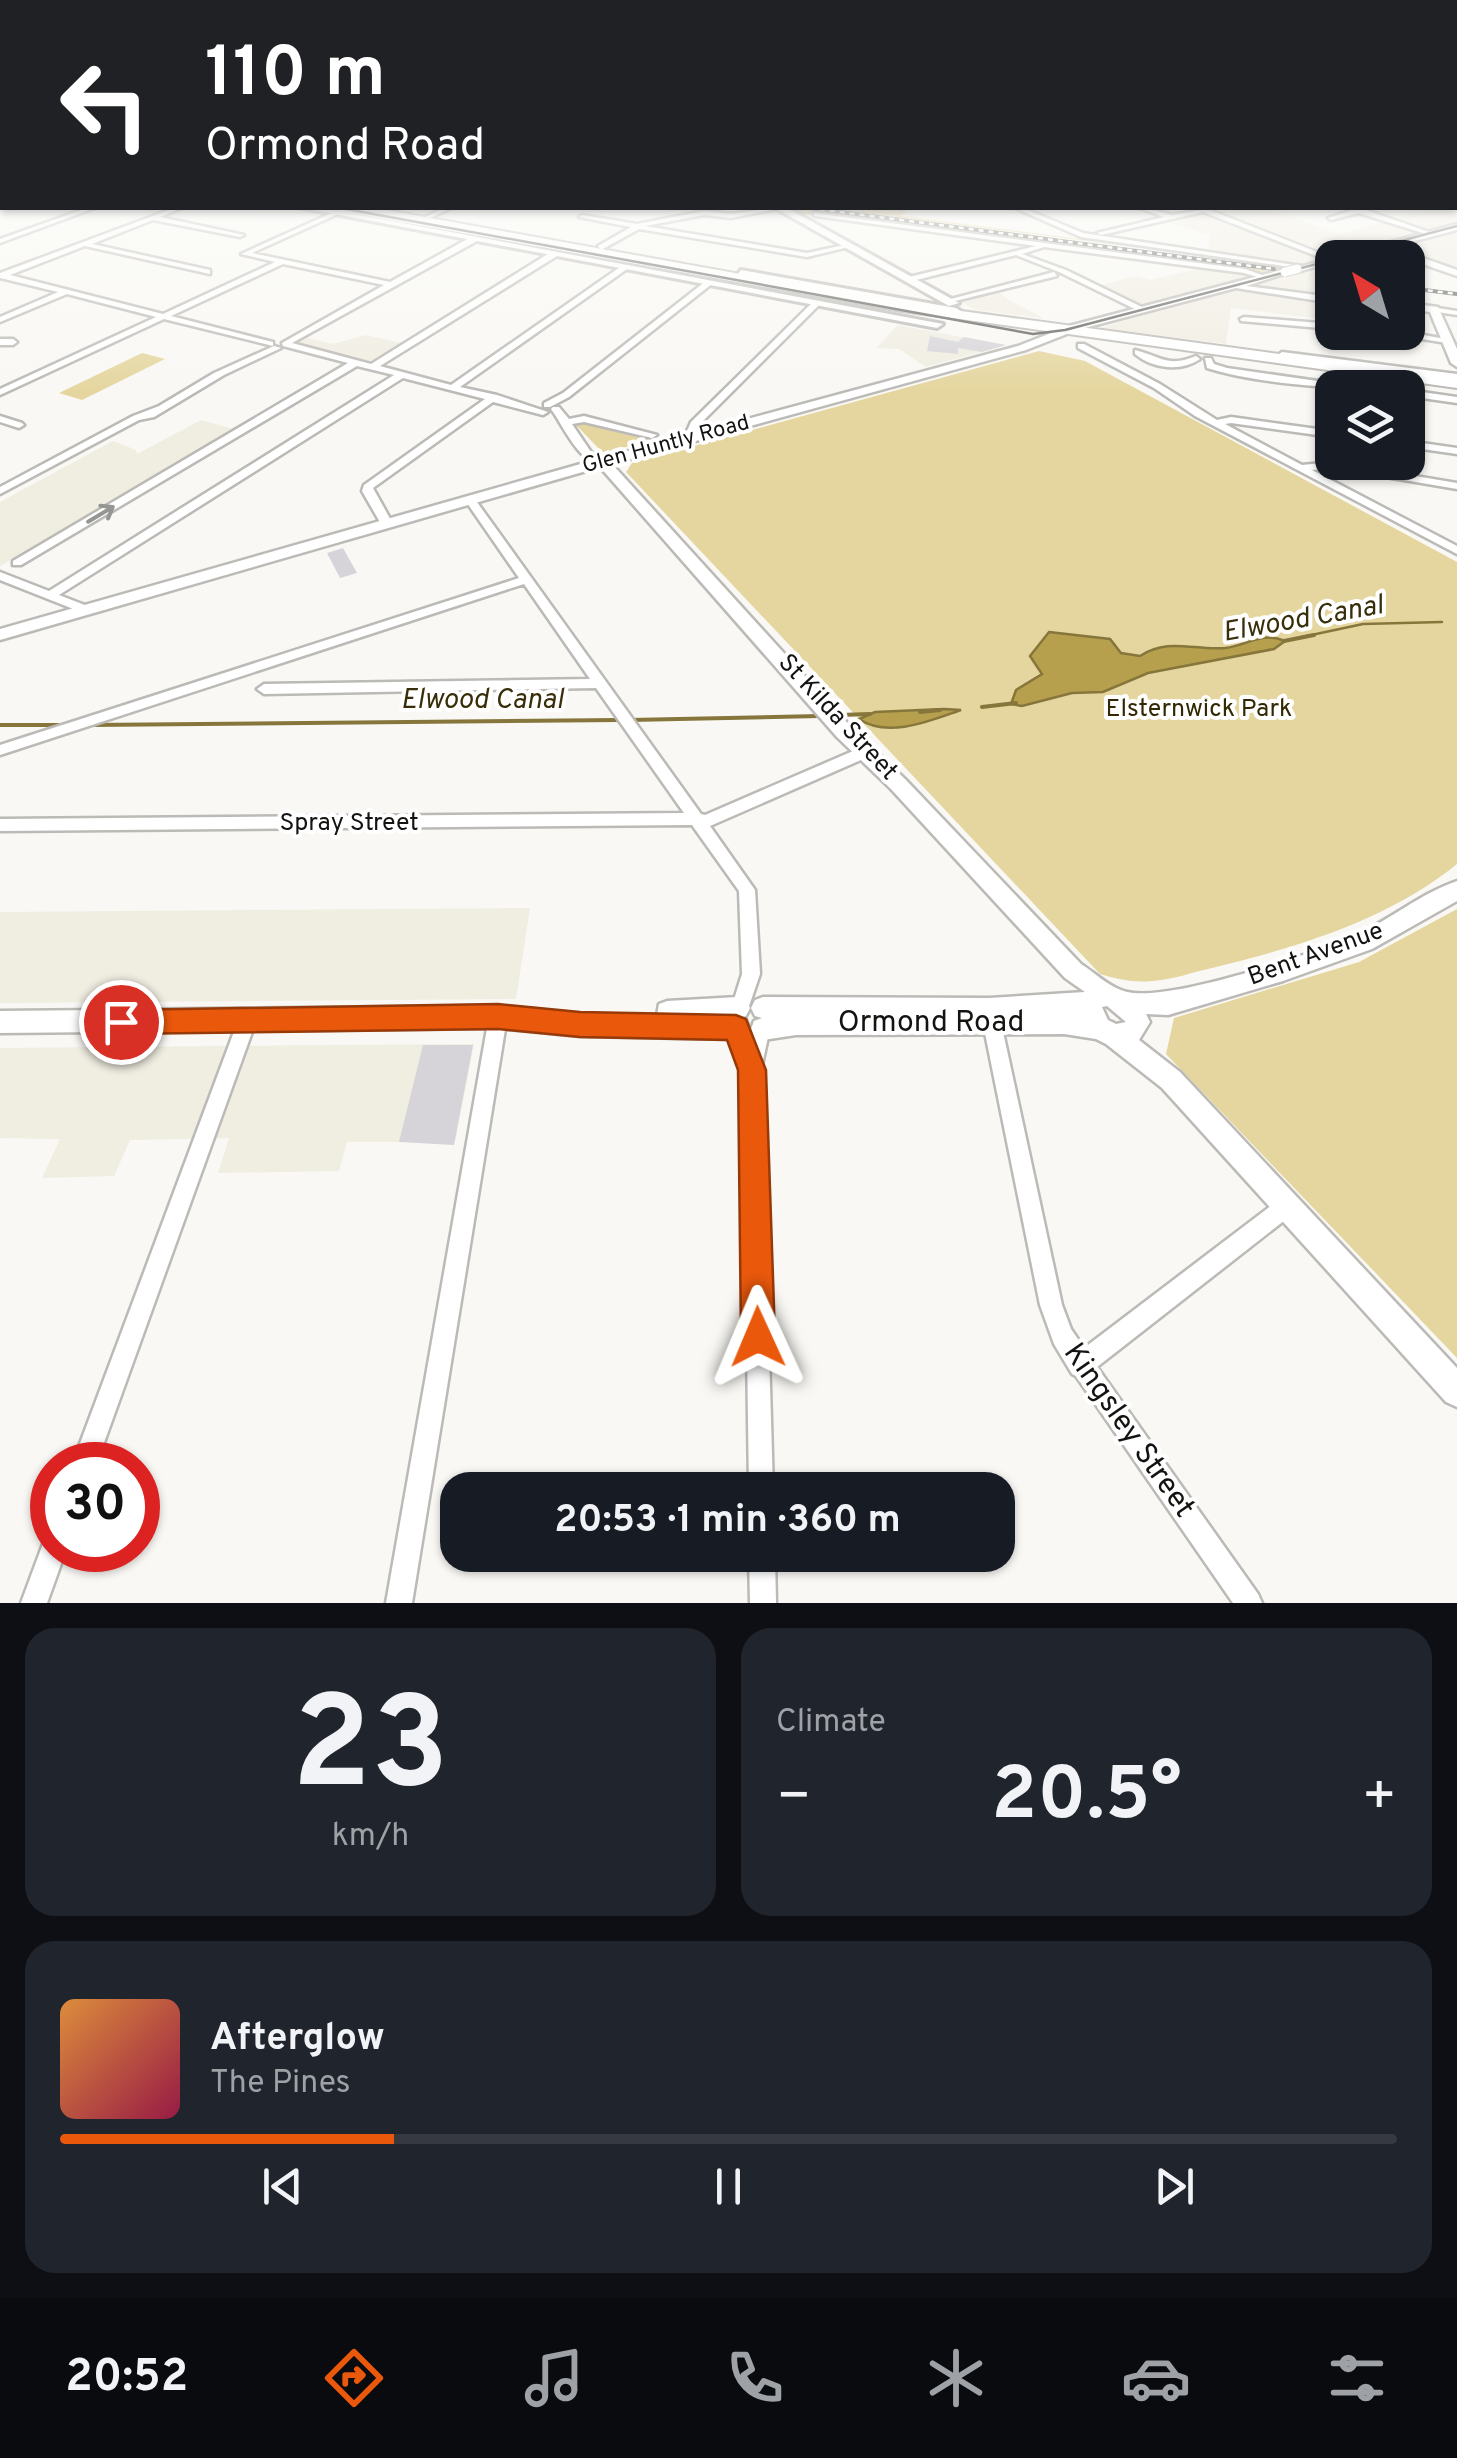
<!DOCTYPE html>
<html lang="en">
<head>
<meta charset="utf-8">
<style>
  body { margin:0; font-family:Overpass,sans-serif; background:#20242c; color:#f1f3f6; height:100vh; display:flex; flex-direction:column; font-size:38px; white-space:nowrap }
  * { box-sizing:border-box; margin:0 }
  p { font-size:32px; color:#9ea1a6 }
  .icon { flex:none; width:55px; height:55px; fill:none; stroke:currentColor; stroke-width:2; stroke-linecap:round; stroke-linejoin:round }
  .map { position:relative; height:1603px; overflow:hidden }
  .details { display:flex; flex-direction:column; gap:25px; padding:25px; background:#0d0f14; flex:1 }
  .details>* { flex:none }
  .guide { position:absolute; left:0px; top:0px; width:1458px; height:210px; box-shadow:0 2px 8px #0004; background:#202124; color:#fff; overflow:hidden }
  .needle { width:65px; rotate:322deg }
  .controls { position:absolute; left:1315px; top:240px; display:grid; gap:20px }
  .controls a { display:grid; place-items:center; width:110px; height:110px; border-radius:20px; background:#171b24; box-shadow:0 2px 8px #0004; font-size:50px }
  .speed { position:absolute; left:30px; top:1442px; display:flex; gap:20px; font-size:50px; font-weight:700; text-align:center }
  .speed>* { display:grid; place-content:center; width:130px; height:130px; border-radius:50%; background:#171b24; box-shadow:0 2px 8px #0004; line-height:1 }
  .speed .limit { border:15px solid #d22; background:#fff; color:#111 }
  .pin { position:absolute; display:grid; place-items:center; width:85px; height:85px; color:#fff; margin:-42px; border:5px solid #fff; border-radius:50%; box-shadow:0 2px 10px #0007 }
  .me { position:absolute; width:110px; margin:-55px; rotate:359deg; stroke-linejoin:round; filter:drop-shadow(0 0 8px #0008) }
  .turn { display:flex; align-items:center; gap:35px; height:210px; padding:0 40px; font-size:45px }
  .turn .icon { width:130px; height:130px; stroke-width:2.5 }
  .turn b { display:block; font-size:70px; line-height:85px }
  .big { font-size:75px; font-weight:700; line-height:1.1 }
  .details .tile { flex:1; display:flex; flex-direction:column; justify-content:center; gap:15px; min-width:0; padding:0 35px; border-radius:30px; background:#20242c }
  .details .dial { align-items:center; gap:0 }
  .dial b { font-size:130px; line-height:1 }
  .song { display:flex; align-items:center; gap:30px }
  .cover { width:120px; height:120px; border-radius:15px; background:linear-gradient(135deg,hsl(30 70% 55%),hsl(340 70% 35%)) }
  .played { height:10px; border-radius:5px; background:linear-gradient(90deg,#ea580c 25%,#363941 25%) }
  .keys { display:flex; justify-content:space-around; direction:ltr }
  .heat { display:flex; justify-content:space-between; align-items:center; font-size:55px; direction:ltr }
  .details .tiles { flex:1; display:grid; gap:25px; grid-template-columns:1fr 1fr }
  .tile:last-child { grid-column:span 2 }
  .trip { position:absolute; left:440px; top:1472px; width:575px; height:100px; border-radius:30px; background:#171b24; box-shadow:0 2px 8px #0004; font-weight:700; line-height:100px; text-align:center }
  .tab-bar { display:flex; height:160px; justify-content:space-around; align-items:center; background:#090b0e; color:#9ea1a6 }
  .tab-bar .icon { width:70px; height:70px }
  .tab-bar .selected { color:#ea580c }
  .tab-bar b { font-size:45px; color:#f1f3f6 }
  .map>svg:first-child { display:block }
</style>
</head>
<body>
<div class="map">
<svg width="1457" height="1603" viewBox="0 0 1457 1603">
  <rect width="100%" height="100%" fill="#f9f8f4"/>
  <path fill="#f0ede1" d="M 1457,202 L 1457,277 L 1422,265 L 1408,268 L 1408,258 L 1332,258 L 1332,320 L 1231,308 L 1226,344 L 1101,328 L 1155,311 L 1103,285 L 1134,276 L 1151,280 L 1196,269 L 1247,276 L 1268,269 L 805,208 L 1280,267 L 1207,255 L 1210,235 L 1169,223 L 1234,208 L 1266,208 L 1340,234 L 1434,208 L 1455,208 Z
    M 998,292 L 1009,300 L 1043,318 L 976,310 L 961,302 Z
    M 898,325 L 1003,345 L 1003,346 L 926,367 L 899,349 L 876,348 Z
    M 365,335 L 402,343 L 373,360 L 364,361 L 295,343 L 304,337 L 333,344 Z
    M 201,420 L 233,429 L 0,566 L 0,502 L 113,441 L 136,450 L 137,454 Z
    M 530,908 L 516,999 L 0,1003 L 0,912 Z
    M 474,1044 L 455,1142 L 347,1142 L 339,1171 L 218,1173 L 229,1138 L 130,1140 L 114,1176 L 42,1178 L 60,1139 L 0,1138 L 0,1048 Z"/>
  <path fill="#e5d69f" d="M 787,208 L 805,208 L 1272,269 L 1258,273 L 1248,270 L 1250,268 L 804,214 Z
    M 824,208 L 908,208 L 902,216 L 1249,261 Z
    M 1039,351 L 1085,361 L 1457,562 L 1457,864 C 1388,920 1298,947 1212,968 C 1193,972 1172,980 1152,981 C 1134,983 1117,979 1100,974 L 626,472 L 632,463 Z
    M 142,353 L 165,359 L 82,400 L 59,393 Z
    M 581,423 L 646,439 L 672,435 L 603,453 L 576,425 Z
    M 1457,909 L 1457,1358 L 1166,1054 L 1174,1018 L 1359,962 Z"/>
  <path fill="#b7a04d" stroke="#86763b" stroke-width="2.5" d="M 1049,632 L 1110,639 L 1121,653 L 1140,656 C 1168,637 1195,651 1225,648 C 1249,645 1261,631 1285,641 L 1274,649 L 1148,673 L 1103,692 L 1072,693 L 1022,706 L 1011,704 L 1016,690 L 1042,674 L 1030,656 Z
    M 944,709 L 961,710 C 932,720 888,739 859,719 L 875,712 Z"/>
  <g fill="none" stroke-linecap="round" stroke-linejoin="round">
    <path stroke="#86763b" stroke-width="2.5" d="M 1302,637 L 1363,624 L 1442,622"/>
    <path stroke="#86763b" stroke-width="4" d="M 1284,641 L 1314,635
      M 982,707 L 1016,703
      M 920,712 L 940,710
      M 840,715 L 870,714
      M 630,720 L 820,716
      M 0,725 L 65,725
      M 90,725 L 620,720"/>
  </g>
  <path fill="#d6d4d8" d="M 930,336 L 958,342 L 964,337 L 1006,345 L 982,352 L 958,348 L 958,354 L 927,351 Z
    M 343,548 L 357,573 L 340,578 L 327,553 Z
    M 423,1045 L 473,1045 L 454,1145 L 399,1142 Z"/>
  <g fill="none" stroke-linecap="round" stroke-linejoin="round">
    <defs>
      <path id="street" d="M 1455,172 L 1457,172 L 1457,176 L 1455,176 Z
        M 2,198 L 2,202 L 0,203 L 0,199 Z
        M 1455,198 L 1457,199 L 1457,203 L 1455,202 Z
        M 87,208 L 95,208 L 0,243 L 0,239 Z
        M 174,208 L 182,208 L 160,217 L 244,235 L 240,237 L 153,220 L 92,244 L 210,270 L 210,274 L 85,246 L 10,275 L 163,314 L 275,262 L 241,254 L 336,211 L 338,214 L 252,253 L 390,282 L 471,237 L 477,237 L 477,241 L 292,343 L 371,364 L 551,252 L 557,252 L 557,256 L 380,366 L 451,385 L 623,265 L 630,267 L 460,387 L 497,395 L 548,412 L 543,415 L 493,402 L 373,488 L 393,524 L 391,526 L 383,526 L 381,524 L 362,491 L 364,485 L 485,399 L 403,378 L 59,595 L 90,607 L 92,610 L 86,614 L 0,580 L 0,572 L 49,591 L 394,375 L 357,366 L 21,565 L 13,565 L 13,561 L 348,363 L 283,346 L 282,343 L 384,285 L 283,264 L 171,316 L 273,342 L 273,346 L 164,319 L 0,395 L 0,389 L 156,317 L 67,294 L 0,322 L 0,317 L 58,292 L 0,278 L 0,273 Z
        M 444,208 L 451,208 L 430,218 L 425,217 Z
        M 770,208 L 782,208 L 731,218 L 704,215 L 645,226 L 807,253 L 849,244 L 853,246 L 807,257 L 639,229 L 601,250 L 598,246 L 631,227 L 579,217 L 582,215 L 637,224 L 704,211 L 731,214 Z
        M 1015,208 L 1023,208 L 1083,233 L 1308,267 L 1304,269 L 1081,237 Z
        M 1139,208 L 1147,208 L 1172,215 L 1214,208 L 1210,210 L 1332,258 L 1332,262 L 1203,212 L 1101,235 L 1097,233 L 1164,217 Z
        M 1349,208 L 1363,209 L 1435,234 L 1429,235 L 1359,213 L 1331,220 L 1328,218 L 1352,210 Z
        M 813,213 L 1245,269 L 1268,277 L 1264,279 L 1244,273 L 1044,247 L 1022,254 L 1066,270 L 1144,308 L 1145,310 L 1141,312 L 1059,272 L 1016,255 L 908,282 L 905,278 L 1036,246 L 815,216 Z
        M 1054,272 L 1057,276 L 947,303 L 943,301 Z
        M 706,281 L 713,283 L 569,397 L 550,407 L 544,407 L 544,403 L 563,393 Z
        M 814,301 L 821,303 L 699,425 L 697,431 L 702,437 L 694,439 L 687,431 L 691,422 Z
        M 1431,307 L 1457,311 L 1457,315 L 1431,311 Z
        M 1244,317 L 1332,324 L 1332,329 L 1241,321 L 1240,319 Z
        M 1378,332 L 1407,332 L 1451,340 L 1447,343 Z
        M 0,339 L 13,339 L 17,342 L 13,345 L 0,345 Z
        M 1078,344 L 1084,344 L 1160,384 L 1217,420 L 1231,417 L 1332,431 L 1332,437 L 1231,423 L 1225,424 L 1302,465 L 1332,462 L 1457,483 L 1457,489 L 1333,468 L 1312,470 L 1457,546 L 1457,554 L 1195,416 L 1154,388 L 1078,348 Z
        M 274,346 L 281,348 L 224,375 L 154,417 L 139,420 L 0,494 L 0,487 L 133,416 L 159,406 L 214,373 Z
        M 1135,350 C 1160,356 1167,368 1196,356 L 1200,359 C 1181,372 1153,369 1135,354 Z
        M 1282,352 L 1457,374 L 1457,380 L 1279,357 L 1278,355 Z
        M 1205,358 L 1211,358 L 1214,364 L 1227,368 L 1367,388 C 1321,388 1251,382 1207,368 Z
        M 1408,390 L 1457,397 L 1457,403 L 1408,396 Z
        M 553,407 L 559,407 L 569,419 L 584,416 L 657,435 L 652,438 L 584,422 L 572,424 L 591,452 L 609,463 C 582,472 564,426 551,409 Z
        M 0,416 L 22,423 L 24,425 L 19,428 L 0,422 Z
        M 1408,441 L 1457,448 L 1457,454 L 1408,447 Z
        M 470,497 L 474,498 L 701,814 L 705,815 L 860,748 L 865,747 L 872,752 L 870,756 L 710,826 L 755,890 L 760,974 L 747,1012 L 741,1014 L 735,1012 L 732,1006 L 742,974 L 739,891 L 692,825 L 0,831 L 0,819 L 684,813 L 596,688 L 264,694 L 257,689 L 264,684 L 590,679 L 524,584 L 0,755 L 0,745 L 519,578 L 465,500 Z
        M 498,1009 L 504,1011 L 507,1017 L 412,1603 L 386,1603 L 489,1017 L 492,1011 Z
        M 991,1010 L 997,1012 L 1000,1018 L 1062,1305 L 1071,1329 L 1084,1348 L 1280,1199 L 1287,1196 L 1294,1199 L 1297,1206 L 1294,1213 L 1097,1367 L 1258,1594 L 1262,1603 L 1233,1603 L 1076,1376 L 1072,1374 L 1054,1344 L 1040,1305 L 982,1018 L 985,1012 Z
        M 247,1013 L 253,1015 L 256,1021 L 96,1465 L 72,1465 L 238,1021 L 241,1015 Z
        M 760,1024 L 766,1026 L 769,1032 L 761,1070 L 773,1490 L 749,1490 L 743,1070 L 754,1026 Z
        M 52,1537 L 52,1550 L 66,1550 L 47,1603 L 21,1603 L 44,1541 Z
        M 749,1555 L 775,1555 L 776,1603 L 750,1603 Z"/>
      <path id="secondary" d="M 1457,224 L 1457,230 L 1392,247 L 1457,270 L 1457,276 L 1382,250 L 1353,258 L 1332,258 L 1332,262 L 1297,272 L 1292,269 Z
        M 1281,270 L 1290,272 L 1246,286 L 1332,297 L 1332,303 L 1236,288 L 1077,330 L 1026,350 L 612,464 L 851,727 L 905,779 L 1081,964 C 1095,973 1110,988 1127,992 C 1169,1002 1313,954 1356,935 C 1390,920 1421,893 1457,881 L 1457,901 L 1372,949 L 1283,981 L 1168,1015 L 1146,1014 L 1150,1022 L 1139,1040 L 1180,1072 L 1457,1368 L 1457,1407 L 1446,1402 L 1162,1088 L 1106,1044 L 1096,1039 L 1064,1034 L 796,1035 L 763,1040 L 754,1037 L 751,1029 L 754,1021 L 762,1018 L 755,1016 L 751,1008 L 755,1000 L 763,997 L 989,998 L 1085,992 L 1065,978 L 891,789 L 837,737 L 600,467 L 0,640 L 0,629 L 577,465 L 1018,346 L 1069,326 ZM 1107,1006 L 1126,1022 L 1116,1024 L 1108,1020 L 1102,1007 Z
        M 1408,303 L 1438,307 L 1457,349 L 1457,367 L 1451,363 L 1430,312 L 1408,309 Z
        M 738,997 L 746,1000 L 750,1008 L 746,1016 L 740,1018 L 746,1020 L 749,1028 L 746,1036 L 737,1039 L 580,1036 L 498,1028 L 0,1033 L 0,1011 L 498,1006 L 580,1014 L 657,1015 L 659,1004 L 667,1001 Z"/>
      <path id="primary" d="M 303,208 L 322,208 L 943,324 L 937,328 Z
        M 775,208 L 787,208 L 959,303 L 949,306 Z
        M 741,270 L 956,308 L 962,312 L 956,316 L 737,275 Z"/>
      <path id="highway" d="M 323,208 L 375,208 L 895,302 L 1457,378 L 1457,388 L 895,310 Z"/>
    </defs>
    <use href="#street" stroke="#bcbab6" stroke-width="5"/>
    <use href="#secondary" stroke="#bcbab6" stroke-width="5"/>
    <use href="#primary" stroke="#bcbab6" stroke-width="6"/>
    <use href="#highway" stroke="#bcbab6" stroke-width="4"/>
    <use href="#street" fill="#fff" fill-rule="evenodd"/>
    <use href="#secondary" fill="#fff" fill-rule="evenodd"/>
    <use href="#primary" fill="#fff" fill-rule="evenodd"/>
    <use href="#highway" fill="#fff" fill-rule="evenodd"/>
    <path stroke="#60605d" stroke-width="2.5" d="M 340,208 L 1033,334 L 1065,330 L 1332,260
      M 1336,258 L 1457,226"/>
    <defs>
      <path id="rail" d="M 810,208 L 1274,269
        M 1318,275 L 1332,277
        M 1408,288 L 1457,294"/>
    </defs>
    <use href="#rail" stroke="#60605d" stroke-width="4"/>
    <use href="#rail" stroke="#fff" stroke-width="2.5" stroke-dasharray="5" stroke-linecap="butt"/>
    <defs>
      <path id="secondary-bridge" d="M 1285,272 L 1297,269"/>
    </defs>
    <use href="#secondary-bridge" stroke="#bcbab6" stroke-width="11" stroke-linecap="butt"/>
    <use href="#secondary-bridge" stroke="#fff" stroke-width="9"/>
  </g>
  <defs><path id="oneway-shaft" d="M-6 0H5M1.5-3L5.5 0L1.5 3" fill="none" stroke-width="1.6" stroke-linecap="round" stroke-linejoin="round" transform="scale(2.5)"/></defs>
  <use stroke="#959594" href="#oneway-shaft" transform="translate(101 514) rotate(-31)"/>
  <linearGradient id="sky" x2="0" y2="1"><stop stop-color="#94acaa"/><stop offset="0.43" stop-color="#fcfcfa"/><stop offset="1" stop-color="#fcfcfa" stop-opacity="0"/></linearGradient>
  <rect width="1457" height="393" fill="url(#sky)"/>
  <path fill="#ea580c" stroke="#983908" stroke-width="2.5" d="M 498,1004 L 580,1012 L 736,1015 L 746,1019 L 766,1070 L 775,1337 L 770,1349 L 758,1354 L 746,1349 L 741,1337 L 738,1070 L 727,1040 L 580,1037 L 498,1029 L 121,1034 L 111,1031 L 107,1022 L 111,1013 L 121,1010 Z"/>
  <g text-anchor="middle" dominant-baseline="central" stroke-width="8" stroke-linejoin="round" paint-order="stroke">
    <g font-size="22" fill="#131311" stroke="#fff">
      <text transform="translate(666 445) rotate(-15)">Glen Huntly Road</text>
    </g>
    <g font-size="25" fill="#322803" stroke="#fff">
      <text x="1199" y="710">Elsternwick Park</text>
    </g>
    <g font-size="25" fill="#131311" stroke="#fff">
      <text transform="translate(837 718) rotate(47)">St Kilda Street</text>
      <text x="349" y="824">Spray Street</text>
      <text transform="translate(1316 955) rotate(-20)">Bent Avenue</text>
    </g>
    <g font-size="28" font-style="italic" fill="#382e09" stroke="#fff">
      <text transform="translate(1303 620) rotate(-10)">Elwood Canal</text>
      <text x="482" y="701">Elwood Canal</text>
    </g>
    <g font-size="30" fill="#131311" stroke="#fff">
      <text x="931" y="1023">Ormond Road</text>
      <text transform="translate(1128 1431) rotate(55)">Kingsley Street</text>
    </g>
  </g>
</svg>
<div class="controls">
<a><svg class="needle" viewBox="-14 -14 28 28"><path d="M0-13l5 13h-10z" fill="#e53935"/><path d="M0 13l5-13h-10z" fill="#9ea1a6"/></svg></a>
<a><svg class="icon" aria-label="layers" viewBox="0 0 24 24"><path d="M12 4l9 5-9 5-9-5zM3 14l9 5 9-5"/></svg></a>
</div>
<div class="speed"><div class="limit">30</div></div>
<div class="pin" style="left:121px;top:1022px;background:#d93025"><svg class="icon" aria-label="arrive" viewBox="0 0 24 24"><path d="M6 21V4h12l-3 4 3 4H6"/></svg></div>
<svg class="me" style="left:758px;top:1337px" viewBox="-20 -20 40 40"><path d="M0-17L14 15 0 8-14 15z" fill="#ea580c" stroke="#fff" stroke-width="4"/></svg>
<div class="trip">20:53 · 1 min · 360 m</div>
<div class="guide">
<div class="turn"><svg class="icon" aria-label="left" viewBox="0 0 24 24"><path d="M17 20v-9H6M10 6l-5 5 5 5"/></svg><div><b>110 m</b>Ormond Road</div></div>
</div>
</div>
<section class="details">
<div class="tiles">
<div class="tile dial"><b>23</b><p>km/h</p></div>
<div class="tile"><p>Climate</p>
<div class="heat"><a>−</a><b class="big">20.5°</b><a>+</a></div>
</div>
<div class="tile">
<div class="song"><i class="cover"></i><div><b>Afterglow</b><p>The Pines</p></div></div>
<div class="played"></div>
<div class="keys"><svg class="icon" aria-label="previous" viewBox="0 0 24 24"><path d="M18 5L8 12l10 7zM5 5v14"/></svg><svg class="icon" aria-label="pause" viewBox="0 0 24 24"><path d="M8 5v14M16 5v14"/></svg><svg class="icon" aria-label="next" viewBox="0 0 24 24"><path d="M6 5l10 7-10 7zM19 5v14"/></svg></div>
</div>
</div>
</section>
<nav class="tab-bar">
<b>20:52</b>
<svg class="icon selected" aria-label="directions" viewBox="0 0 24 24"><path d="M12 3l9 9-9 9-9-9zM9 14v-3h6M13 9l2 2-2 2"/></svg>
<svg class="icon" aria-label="music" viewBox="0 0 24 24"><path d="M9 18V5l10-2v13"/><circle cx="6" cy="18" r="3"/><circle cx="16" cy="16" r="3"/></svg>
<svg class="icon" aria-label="phone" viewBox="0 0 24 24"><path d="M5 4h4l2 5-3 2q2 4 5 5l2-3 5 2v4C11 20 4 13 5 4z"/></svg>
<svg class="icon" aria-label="climate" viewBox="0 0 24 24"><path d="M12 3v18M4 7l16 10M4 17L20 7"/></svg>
<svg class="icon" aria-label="car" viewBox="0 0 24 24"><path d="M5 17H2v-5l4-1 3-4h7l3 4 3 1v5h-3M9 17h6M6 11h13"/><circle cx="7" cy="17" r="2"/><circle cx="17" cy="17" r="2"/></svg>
<svg class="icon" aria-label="filters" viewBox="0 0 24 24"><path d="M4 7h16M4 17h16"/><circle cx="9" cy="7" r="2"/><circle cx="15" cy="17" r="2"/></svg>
</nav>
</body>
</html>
